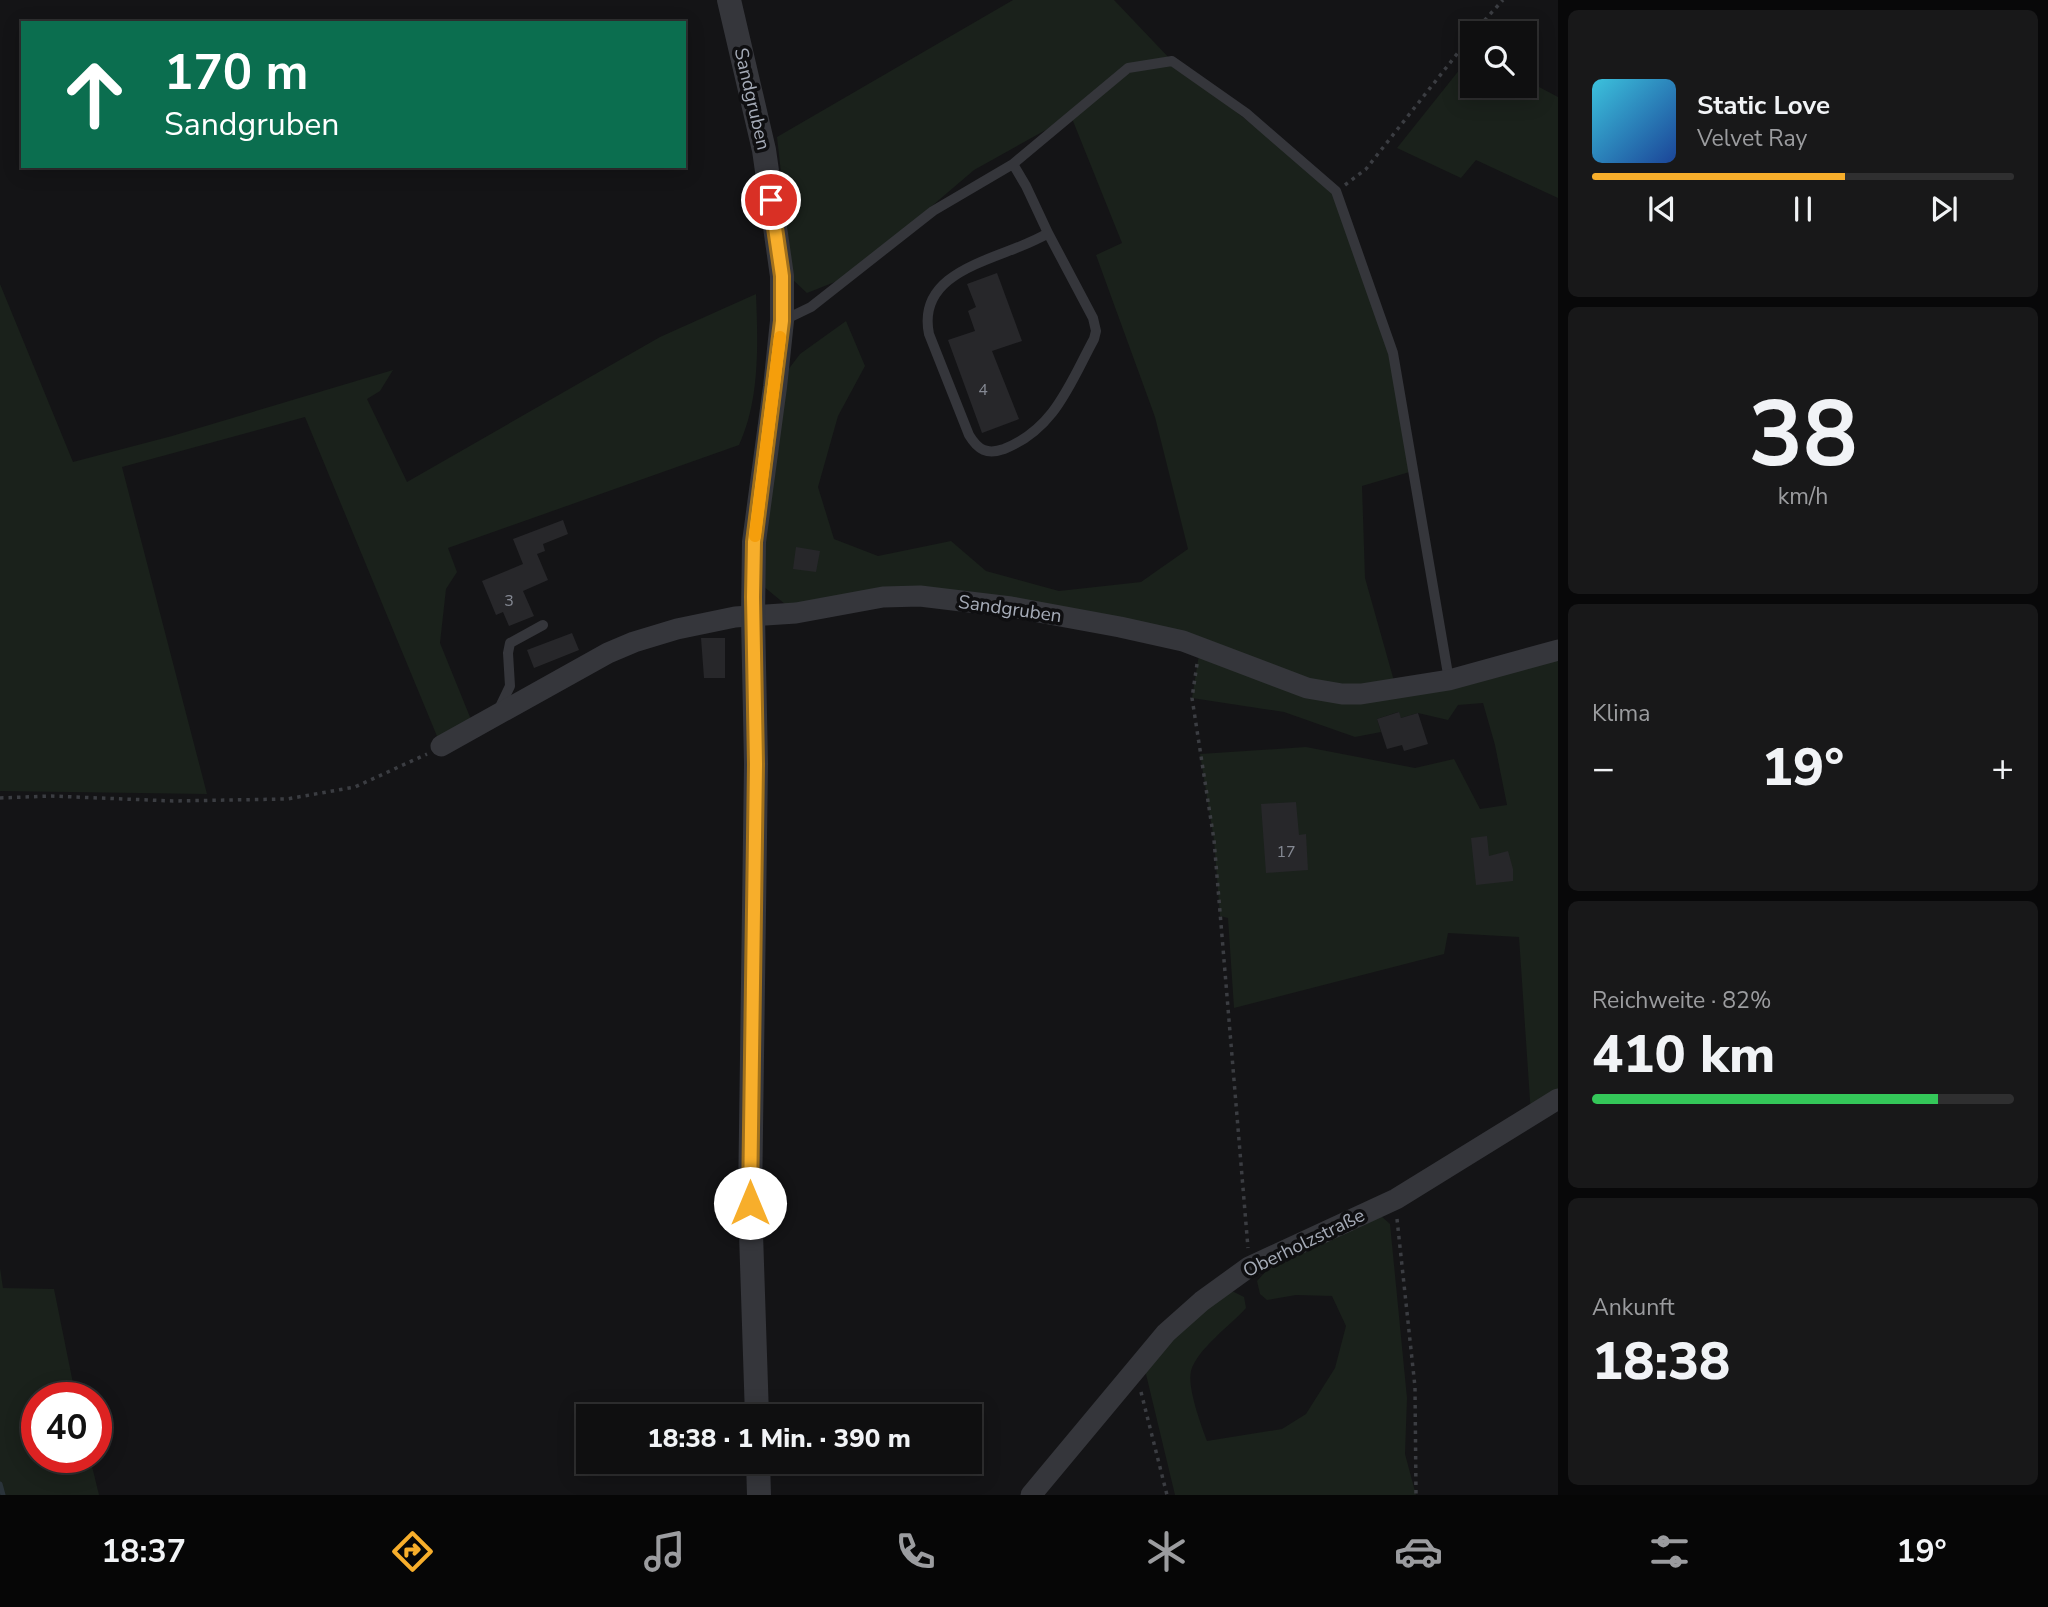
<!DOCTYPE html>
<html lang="de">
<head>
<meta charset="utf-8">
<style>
  body { margin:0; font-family:"Nunito Sans",sans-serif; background:#181819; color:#f1f3f6; height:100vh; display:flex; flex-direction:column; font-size:26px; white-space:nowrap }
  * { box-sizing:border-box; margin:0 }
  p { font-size:23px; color:#9b9c9f }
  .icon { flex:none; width:38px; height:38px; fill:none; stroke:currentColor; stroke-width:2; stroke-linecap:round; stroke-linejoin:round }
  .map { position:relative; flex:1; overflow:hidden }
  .panel { display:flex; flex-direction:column; gap:10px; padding:10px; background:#080809; width:490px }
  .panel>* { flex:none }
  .guide { position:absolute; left:21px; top:21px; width:665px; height:147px; border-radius:0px; box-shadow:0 4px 18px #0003,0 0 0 2px #2f2f30; background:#0b6e4f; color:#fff; overflow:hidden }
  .tools { position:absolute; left:1460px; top:21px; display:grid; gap:14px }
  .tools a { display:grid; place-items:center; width:77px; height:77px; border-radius:0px; background:#0f0f10; box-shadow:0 4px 18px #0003,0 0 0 2px #2f2f30; font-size:35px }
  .speed { position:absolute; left:21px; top:1382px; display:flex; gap:14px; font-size:35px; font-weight:700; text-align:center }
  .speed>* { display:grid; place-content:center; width:91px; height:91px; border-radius:50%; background:#0f0f10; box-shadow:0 4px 18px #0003,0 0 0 2px #2f2f30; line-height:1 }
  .speed .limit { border:10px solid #d22; background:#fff; color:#111 }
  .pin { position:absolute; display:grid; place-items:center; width:60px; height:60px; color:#fff; margin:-30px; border:4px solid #fff; border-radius:50%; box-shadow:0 2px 7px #0007 }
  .me { position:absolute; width:77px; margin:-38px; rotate:0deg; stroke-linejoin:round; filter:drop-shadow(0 0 5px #0008) }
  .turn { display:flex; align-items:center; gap:24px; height:147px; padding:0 28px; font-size:32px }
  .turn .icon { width:91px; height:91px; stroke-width:2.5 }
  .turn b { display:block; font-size:49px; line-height:60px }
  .big { font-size:52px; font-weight:800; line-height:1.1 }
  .panel .card { flex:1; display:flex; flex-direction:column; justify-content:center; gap:10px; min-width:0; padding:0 24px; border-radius:10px; background:#181819 }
  .panel .dial { align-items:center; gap:0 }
  .dial b { font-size:91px; line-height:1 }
  .song { display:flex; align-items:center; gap:21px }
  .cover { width:84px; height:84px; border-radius:10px; background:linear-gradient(135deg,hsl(190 70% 55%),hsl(220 70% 35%)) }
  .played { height:7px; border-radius:4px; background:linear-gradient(90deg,#f7ae2b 60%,#2f2f30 60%) }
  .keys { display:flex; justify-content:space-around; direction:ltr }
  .heat { display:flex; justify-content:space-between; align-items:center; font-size:38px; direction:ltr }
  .charge { height:10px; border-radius:5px; background:linear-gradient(90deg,#34c759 82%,#2f2f30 0) }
  .trip { position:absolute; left:576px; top:1404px; width:406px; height:70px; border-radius:0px; background:#0f0f10; box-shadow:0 4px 18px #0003,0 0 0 2px #2f2f30; font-weight:800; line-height:70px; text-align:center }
  .tabs { display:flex; height:112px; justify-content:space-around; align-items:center; background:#060606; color:#9b9c9f }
  .tabs .icon { width:49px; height:49px }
  .tabs .on { color:#f7ae2b }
  .tabs b { font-size:32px; color:#f1f3f6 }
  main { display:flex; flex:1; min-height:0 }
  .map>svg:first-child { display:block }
</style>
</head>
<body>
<main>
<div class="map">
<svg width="1558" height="1495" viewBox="0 0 1558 1495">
  <rect width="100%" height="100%" fill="#141416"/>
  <path fill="#1a211b" d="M 1013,0 L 1114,0 L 1172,61 L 1336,191 L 1393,353 L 1413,471 L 1362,486 L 1365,578 L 1396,688 L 1558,653 L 1558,1099 L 1531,1115 L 1519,937 L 1448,933 L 1444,954 L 1234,1008 L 1228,918 L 1220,916 L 1214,840 L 1200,754 L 1306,747 L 1415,768 L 1454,759 L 1480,809 L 1507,805 L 1495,745 L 1483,703 L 1458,705 L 1448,720 L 1418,713 L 1401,718 L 1398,712 L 1377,719 L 1381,732 L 1355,737 L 1284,712 L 1192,698 L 1200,648 L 920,596 L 796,613 L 753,578 L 775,387 L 800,354 L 846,321 L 865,366 L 838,416 L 818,487 L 834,539 L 878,556 L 951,541 L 986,571 L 1059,591 L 1141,582 L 1188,549 L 1155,417 L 1096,255 L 1122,243 L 1071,116 L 974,170 L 850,276 L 807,293 L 793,280 L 777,137 Z
    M 1472,54 L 1472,86 L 1524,86 L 1524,79 L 1558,97 L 1558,198 L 1476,160 L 1461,178 L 1397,148 Z
    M 0,284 L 73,462 L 172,436 L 393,370 L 380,391 L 367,399 L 407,482 L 660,337 L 756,294 C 758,344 760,400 739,445 L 448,548 L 457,572 L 446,589 L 440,643 L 472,722 L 439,741 L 305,417 L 122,467 L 207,794 L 0,791 Z
    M 1381,1216 L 1390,1224 L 1407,1398 L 1405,1454 L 1416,1495 L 1175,1495 L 1145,1370 C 1171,1339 1196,1310 1232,1291 L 1244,1297 L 1246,1308 C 1231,1325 1197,1349 1191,1371 C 1187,1387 1201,1425 1207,1441 L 1282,1429 L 1306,1414 L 1335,1368 L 1346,1326 L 1332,1296 L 1296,1295 L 1267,1300 L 1260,1294 L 1257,1281 L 1268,1269 Z
    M 0,1268 L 3,1288 L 54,1289 L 76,1398 L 37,1398 L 37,1458 L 90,1458 L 99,1495 L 0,1495 Z"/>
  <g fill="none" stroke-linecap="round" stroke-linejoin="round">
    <path stroke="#2a333a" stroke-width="5" d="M 0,1484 L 3,1495"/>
  </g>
  <path fill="#27272a" d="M 997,273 L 1022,341 L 992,351 L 1019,419 L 982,433 L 948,340 L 975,331 L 968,311 L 976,307 L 967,284 Z
    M 563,520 L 568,534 L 543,544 L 545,551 L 537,554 L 548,580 L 523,591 L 534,616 L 509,626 L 503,612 L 496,615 L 482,581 L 523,564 L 513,539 Z
    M 796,547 L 820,551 L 816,572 L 793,569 Z
    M 572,633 L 579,650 L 534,668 L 527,650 Z
    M 701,638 L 725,638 L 725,678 L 704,678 Z
    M 1399,712 L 1401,718 L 1418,713 L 1428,744 L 1404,751 L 1402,745 L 1387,749 L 1377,719 Z
    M 1296,802 L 1299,835 L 1306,834 L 1308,870 L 1266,873 L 1261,804 Z
    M 1487,836 L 1489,856 L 1508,851 L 1513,869 L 1513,881 L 1476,885 L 1471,838 Z"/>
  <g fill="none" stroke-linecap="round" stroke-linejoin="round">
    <path stroke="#3b3d42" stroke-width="3.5" stroke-dasharray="3.5 5" stroke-linecap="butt" d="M 1473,33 L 1503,0
      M 1345,185 L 1366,169 L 1472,35
      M 1197,664 L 1192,698 L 1214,840 L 1248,1248
      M 0,798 L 51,796 L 173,801 L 287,799 L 355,787 L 427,754
      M 1397,1219 L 1415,1387 L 1416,1495
      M 1141,1392 L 1167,1495"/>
    <path stroke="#35363b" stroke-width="10" d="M 1013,164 L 1026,186 L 1048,233 C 1008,259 915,266 929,334 L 969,435 C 978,450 987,455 1004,449 C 1055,429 1070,383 1094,339 L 1096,331 L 1093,318 L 1048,233
      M 782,321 L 811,307 L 933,211 L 1013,164 L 1128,68 L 1172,61 L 1246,113 L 1336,191 L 1393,353 L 1449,680
      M 498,711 L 510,686 L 508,653 L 510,643 L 543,625"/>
    <path stroke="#35363b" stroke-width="21" d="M 441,746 L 608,653 L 634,642 L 677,629 L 735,617 L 796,613 L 883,597 L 920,596 L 1011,607 L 1120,627 L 1183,641 L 1307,688 L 1342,694 L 1361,694 L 1449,680 L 1558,650
      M 1031,1495 L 1166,1333 L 1202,1301 L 1249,1267 L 1396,1199 L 1558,1099"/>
    <path stroke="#35363b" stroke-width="24" d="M 729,0 L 764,150 L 782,276 L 782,321 L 775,387 L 754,542 L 753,616 L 756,764 L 750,1203 L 757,1416
      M 758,1461 L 759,1495"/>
  </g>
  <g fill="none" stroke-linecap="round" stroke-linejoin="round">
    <defs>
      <path id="route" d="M 750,1203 L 756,764 L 753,597 L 754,542 L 782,321 L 782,276 L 771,200"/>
    </defs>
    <use href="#route" stroke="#a1711c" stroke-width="18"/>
    <use href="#route" stroke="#f7ae2b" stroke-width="12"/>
    <path stroke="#f59e0b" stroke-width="12" d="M 755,536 L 780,337"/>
  </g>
  <g text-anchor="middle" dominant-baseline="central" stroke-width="7" stroke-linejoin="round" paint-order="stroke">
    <g font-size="16" fill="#858993">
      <text x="983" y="390">4</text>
      <text x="509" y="601">3</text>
      <text x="1286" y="852">17</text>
    </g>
    <g font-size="19" fill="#a5abb7" stroke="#0f0f11">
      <text transform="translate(752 99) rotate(77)">Sandgruben</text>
      <text transform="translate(1010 609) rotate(8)">Sandgruben</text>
      <text transform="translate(1304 1243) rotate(-26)">Oberholzstraße</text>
    </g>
  </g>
</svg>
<div class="tools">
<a><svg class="icon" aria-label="search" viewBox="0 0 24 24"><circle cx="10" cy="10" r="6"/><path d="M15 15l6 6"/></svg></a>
</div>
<div class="speed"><div class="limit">40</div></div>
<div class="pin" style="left:771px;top:200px;background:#d93025"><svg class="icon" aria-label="arrive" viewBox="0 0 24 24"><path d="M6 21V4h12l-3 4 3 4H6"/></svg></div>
<svg class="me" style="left:750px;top:1203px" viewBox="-20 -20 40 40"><circle r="19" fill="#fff"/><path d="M0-13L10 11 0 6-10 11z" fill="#f7ae2b"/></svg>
<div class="trip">18:38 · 1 Min. · 390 m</div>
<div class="guide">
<div class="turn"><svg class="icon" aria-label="ahead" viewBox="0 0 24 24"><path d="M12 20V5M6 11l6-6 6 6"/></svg><div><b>170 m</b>Sandgruben</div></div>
</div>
</div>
<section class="panel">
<div class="card">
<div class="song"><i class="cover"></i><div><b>Static Love</b><p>Velvet Ray</p></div></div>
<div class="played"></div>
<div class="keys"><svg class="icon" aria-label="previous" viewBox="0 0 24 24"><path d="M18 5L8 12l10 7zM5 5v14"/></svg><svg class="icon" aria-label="pause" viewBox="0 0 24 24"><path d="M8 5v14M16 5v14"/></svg><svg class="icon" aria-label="next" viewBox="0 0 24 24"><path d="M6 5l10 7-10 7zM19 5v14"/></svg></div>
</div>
<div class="card dial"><b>38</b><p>km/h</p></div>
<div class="card"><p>Klima</p>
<div class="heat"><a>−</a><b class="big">19°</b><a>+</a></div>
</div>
<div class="card"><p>Reichweite · 82%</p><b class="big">410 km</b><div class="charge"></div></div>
<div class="card"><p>Ankunft</p><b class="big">18:38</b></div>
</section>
</main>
<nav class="tabs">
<b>18:37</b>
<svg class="icon on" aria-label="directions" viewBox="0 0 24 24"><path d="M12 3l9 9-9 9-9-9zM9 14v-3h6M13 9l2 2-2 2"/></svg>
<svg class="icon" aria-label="music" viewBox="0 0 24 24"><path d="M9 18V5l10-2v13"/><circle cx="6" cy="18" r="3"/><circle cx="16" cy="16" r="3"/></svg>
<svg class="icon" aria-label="phone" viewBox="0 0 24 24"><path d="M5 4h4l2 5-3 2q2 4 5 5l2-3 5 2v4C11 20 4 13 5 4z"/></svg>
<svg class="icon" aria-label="climate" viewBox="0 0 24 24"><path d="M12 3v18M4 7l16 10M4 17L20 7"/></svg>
<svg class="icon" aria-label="car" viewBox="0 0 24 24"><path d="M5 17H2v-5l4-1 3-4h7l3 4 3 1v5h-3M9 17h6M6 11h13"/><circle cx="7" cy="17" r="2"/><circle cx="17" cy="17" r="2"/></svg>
<svg class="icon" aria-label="filters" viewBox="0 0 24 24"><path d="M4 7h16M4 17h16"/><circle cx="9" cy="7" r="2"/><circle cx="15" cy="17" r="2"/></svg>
<b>19°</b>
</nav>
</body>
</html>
